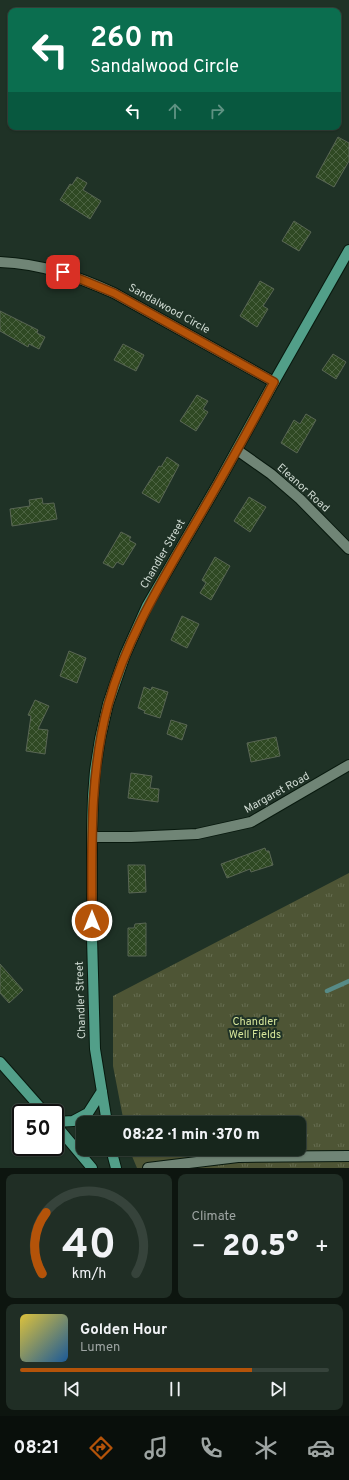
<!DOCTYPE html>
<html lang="en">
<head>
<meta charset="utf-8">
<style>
  body { margin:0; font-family:Overpass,sans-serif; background:#202e25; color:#f1f3f6; height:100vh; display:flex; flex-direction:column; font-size:15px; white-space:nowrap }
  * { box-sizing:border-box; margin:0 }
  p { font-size:13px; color:#9ea5a3 }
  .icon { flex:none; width:22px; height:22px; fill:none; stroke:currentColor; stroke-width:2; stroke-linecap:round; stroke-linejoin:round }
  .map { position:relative; height:1168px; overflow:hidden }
  .sheet { display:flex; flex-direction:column; gap:6px; padding:6px; background:#0d150f; flex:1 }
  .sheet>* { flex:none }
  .banner { position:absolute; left:8px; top:8px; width:333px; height:122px; border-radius:8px; box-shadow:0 1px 3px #0004,0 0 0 1px #36433b; background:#0b6e4f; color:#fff; overflow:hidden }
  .speed { position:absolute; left:12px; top:1104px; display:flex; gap:8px; font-size:20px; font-weight:700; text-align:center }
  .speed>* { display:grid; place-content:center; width:52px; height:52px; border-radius:50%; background:#17261c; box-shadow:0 1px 3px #0004,0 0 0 1px #36433b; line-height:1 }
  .speed .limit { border:2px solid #111; border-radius:6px; background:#fff; color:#111 }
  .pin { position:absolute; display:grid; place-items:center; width:34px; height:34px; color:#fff; margin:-17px; border-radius:8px; box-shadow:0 2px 6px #0006 }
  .me { position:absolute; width:44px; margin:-22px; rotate:0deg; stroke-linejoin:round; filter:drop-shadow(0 0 3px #0008) }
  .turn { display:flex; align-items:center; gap:14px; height:84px; padding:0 16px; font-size:18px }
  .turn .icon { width:52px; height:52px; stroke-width:2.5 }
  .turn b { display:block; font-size:28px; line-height:34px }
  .lanes { display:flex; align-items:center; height:38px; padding:0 16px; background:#0003; justify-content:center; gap:20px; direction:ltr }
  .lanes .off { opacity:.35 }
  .big { font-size:30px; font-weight:800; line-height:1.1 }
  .sheet .tile { flex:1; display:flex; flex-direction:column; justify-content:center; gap:6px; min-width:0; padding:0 14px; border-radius:8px; background:#202e25 }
  .sheet .dial { align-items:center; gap:0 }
  .dial svg { height:104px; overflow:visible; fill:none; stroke:#36433b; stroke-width:7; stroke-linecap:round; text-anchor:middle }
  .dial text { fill:#f1f3f6; stroke:none }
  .song { display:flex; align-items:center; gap:12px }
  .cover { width:48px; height:48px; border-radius:6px; background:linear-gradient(135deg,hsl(50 70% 55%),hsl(210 70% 35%)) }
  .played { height:4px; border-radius:2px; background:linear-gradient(90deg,#b45309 75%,#36433b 75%) }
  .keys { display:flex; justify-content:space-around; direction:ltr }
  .heat { display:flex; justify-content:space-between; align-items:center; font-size:22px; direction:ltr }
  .sheet .tiles { flex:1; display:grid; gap:6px; grid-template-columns:1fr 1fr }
  .tile:last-child { grid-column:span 2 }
  .trip { position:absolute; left:76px; top:1116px; width:230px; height:40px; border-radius:8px; background:#17261c; box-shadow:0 1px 3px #0004,0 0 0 1px #36433b; font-weight:800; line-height:40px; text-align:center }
  .dock { display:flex; height:64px; justify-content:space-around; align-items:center; background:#090f0b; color:#9ea5a3 }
  .dock .icon { width:28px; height:28px }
  .dock .current { color:#b45309 }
  .dock b { font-size:18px; color:#f1f3f6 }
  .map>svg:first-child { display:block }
</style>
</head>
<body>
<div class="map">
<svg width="349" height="1168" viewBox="0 0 349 1168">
  <defs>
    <pattern id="park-tufts" width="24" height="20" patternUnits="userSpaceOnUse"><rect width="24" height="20" fill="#4e5535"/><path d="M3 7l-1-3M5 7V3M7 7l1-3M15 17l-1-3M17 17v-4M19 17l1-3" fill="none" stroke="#666d51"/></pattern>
    <pattern id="building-cross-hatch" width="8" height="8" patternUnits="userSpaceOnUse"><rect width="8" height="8" fill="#2f4923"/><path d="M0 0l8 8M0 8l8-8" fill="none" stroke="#4c6342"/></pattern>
  </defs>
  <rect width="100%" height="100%" fill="#1f3226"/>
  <path fill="url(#park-tufts)" d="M 349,873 L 349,1168 L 137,1168 L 129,1149 L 299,1149 L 299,1123 L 124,1123 L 113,1066 L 113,996 Z"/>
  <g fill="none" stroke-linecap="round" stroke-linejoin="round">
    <path stroke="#578b87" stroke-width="4.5" d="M 327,991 L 349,981"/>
  </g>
  <path fill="url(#building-cross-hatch)" stroke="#596654" d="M 338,137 L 349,143 L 349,161 L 334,187 L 316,177 Z
    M 77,177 L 87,183 L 83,190 L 101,201 L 90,219 L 60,200 L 70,184 L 72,185 Z
    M 294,221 L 311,232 L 299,251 L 282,241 Z
    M 260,281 L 274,289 L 263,306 L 268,309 L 257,327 L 240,316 Z
    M 0,311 L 38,330 L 37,333 L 45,337 L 39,349 L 29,344 L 28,347 L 0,331 Z
    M 123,344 L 144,355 L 136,371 L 114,360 Z
    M 333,354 L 346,362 L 336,379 L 322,370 Z
    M 197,395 L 208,401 L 203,409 L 208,412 L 196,431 L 180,421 Z
    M 306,414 L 316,420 L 297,453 L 281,443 L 294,420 L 300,424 Z
    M 167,457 L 179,465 L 159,503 L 142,493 L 159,466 L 161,467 Z
    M 249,497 L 266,507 L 250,532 L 234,521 Z
    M 42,498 L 43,504 L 54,503 L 57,519 L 12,526 L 10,509 L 30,506 L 29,500 Z
    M 121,532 L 131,537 L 129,540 L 136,544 L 123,565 L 117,562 L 113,568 L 103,563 Z
    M 215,557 L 230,566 L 211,600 L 200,593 L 206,583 L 202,580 Z
    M 182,616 L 199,624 L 187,648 L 171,640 Z
    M 69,651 L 86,658 L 77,683 L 60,676 Z
    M 144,687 L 151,690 L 152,687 L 168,692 L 160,718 L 144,713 L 145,711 L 138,708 Z
    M 35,700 L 49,706 L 38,729 L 48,730 L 45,754 L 26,751 L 31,716 L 28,715 Z
    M 171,720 L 187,725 L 182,740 L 167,734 Z
    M 276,737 L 280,756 L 251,762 L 247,743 Z
    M 131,773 L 152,776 L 150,788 L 159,789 L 158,802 L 128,798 Z
    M 265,848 L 266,851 L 269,851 L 273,865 L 251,872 L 250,869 L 227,878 L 221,864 Z
    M 128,865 L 145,865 L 146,892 L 129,893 Z
    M 146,923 L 146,956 L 128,956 L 128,928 L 134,928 L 135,924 Z
    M 0,964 L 23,990 L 9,1003 L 0,993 Z"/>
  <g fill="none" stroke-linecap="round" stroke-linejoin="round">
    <defs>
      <path id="minor" d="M 0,262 C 43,264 76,276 114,293 L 274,382
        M 237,450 L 271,474 L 300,499 L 349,549
        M 92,837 L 131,837 L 197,834 L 251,822 L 349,765
        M 148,1168 L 238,1157 L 349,1156"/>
      <path id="major" d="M 0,1062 L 45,1113
        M 55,1122 L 73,1121 L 88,1113 L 102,1091
        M 107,1123 L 95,1049 L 92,937 L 92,829 L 93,797 L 95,771 L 100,739 L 108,704 L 125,655 L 147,606 L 219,482 L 274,382 L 349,250
        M 55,1124 L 92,1168
        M 111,1149 L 116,1168"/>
    </defs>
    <use href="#minor" stroke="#08190e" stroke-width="12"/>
    <use href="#major" stroke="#08190e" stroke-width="12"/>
    <use href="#minor" stroke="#708576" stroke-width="10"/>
    <use href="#major" stroke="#529f89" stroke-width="10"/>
  </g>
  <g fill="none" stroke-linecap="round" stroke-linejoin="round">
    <defs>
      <path id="route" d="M 63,272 L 114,293 L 274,382 C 249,429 223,476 196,522 C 162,581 126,639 108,705 C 89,776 92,848 92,921"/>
    </defs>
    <use href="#route" stroke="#753606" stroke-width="10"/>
    <use href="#route" stroke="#b45309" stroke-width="7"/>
  </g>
  <g text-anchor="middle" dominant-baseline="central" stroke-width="4" stroke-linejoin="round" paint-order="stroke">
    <g font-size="11" fill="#cfdad2" stroke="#1f3226">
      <text transform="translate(169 309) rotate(29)">Sandalwood Circle</text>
      <text transform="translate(303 488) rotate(42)">Eleanor Road</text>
      <text transform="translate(163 554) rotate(-60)">Chandler Street</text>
      <text transform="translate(277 793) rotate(-29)">Margaret Road</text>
      <text transform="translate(81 1000) rotate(-92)">Chandler Street</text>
    </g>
    <g font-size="11" fill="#d5e59a" stroke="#1f3226">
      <text x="255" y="1022">Chandler<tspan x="255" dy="13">Well Fields</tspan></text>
    </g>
  </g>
</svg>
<div class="speed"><div class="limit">50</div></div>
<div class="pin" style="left:63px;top:272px;background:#d93025"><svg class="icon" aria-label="arrive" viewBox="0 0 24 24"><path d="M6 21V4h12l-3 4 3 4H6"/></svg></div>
<svg class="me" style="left:92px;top:921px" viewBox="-20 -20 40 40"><circle r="17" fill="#b45309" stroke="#fff" stroke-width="3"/><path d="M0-11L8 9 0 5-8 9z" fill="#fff"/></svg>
<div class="trip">08:22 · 1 min · 370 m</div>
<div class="banner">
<div class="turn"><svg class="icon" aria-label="left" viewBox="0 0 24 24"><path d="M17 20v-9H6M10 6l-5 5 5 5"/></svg><div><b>260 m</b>Sandalwood Circle</div></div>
<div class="lanes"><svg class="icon" aria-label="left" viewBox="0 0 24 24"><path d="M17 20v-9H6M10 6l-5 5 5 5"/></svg><svg class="icon off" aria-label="ahead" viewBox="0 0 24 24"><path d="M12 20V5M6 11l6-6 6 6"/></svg><svg class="icon off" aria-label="right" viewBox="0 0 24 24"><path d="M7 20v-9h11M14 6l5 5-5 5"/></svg></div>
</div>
</div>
<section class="sheet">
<div class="tiles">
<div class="tile dial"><svg viewBox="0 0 100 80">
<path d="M14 69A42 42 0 1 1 86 69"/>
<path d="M14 69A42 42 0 0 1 17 22" stroke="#b45309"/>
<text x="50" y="56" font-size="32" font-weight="700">40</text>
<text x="50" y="72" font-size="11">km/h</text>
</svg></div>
<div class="tile"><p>Climate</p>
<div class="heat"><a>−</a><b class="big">20.5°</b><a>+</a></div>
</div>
<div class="tile">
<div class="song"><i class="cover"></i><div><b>Golden Hour</b><p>Lumen</p></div></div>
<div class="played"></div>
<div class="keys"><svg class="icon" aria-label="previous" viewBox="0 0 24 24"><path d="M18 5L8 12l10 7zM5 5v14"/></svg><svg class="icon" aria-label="pause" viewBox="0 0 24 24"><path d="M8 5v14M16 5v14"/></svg><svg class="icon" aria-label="next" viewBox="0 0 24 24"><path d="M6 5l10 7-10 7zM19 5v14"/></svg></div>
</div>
</div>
</section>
<nav class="dock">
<b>08:21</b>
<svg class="icon current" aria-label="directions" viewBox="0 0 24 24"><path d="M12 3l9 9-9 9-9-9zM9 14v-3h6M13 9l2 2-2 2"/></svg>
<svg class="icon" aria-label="music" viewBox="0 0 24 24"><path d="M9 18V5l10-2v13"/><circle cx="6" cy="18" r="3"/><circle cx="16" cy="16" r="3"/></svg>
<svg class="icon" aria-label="phone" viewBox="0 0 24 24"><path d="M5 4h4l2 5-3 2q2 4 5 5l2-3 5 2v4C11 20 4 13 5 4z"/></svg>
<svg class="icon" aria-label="climate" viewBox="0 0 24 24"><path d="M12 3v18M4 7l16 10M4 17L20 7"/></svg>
<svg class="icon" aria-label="car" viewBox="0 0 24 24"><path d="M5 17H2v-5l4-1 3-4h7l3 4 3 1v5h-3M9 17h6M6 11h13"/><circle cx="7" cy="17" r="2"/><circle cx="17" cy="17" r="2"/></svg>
</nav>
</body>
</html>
